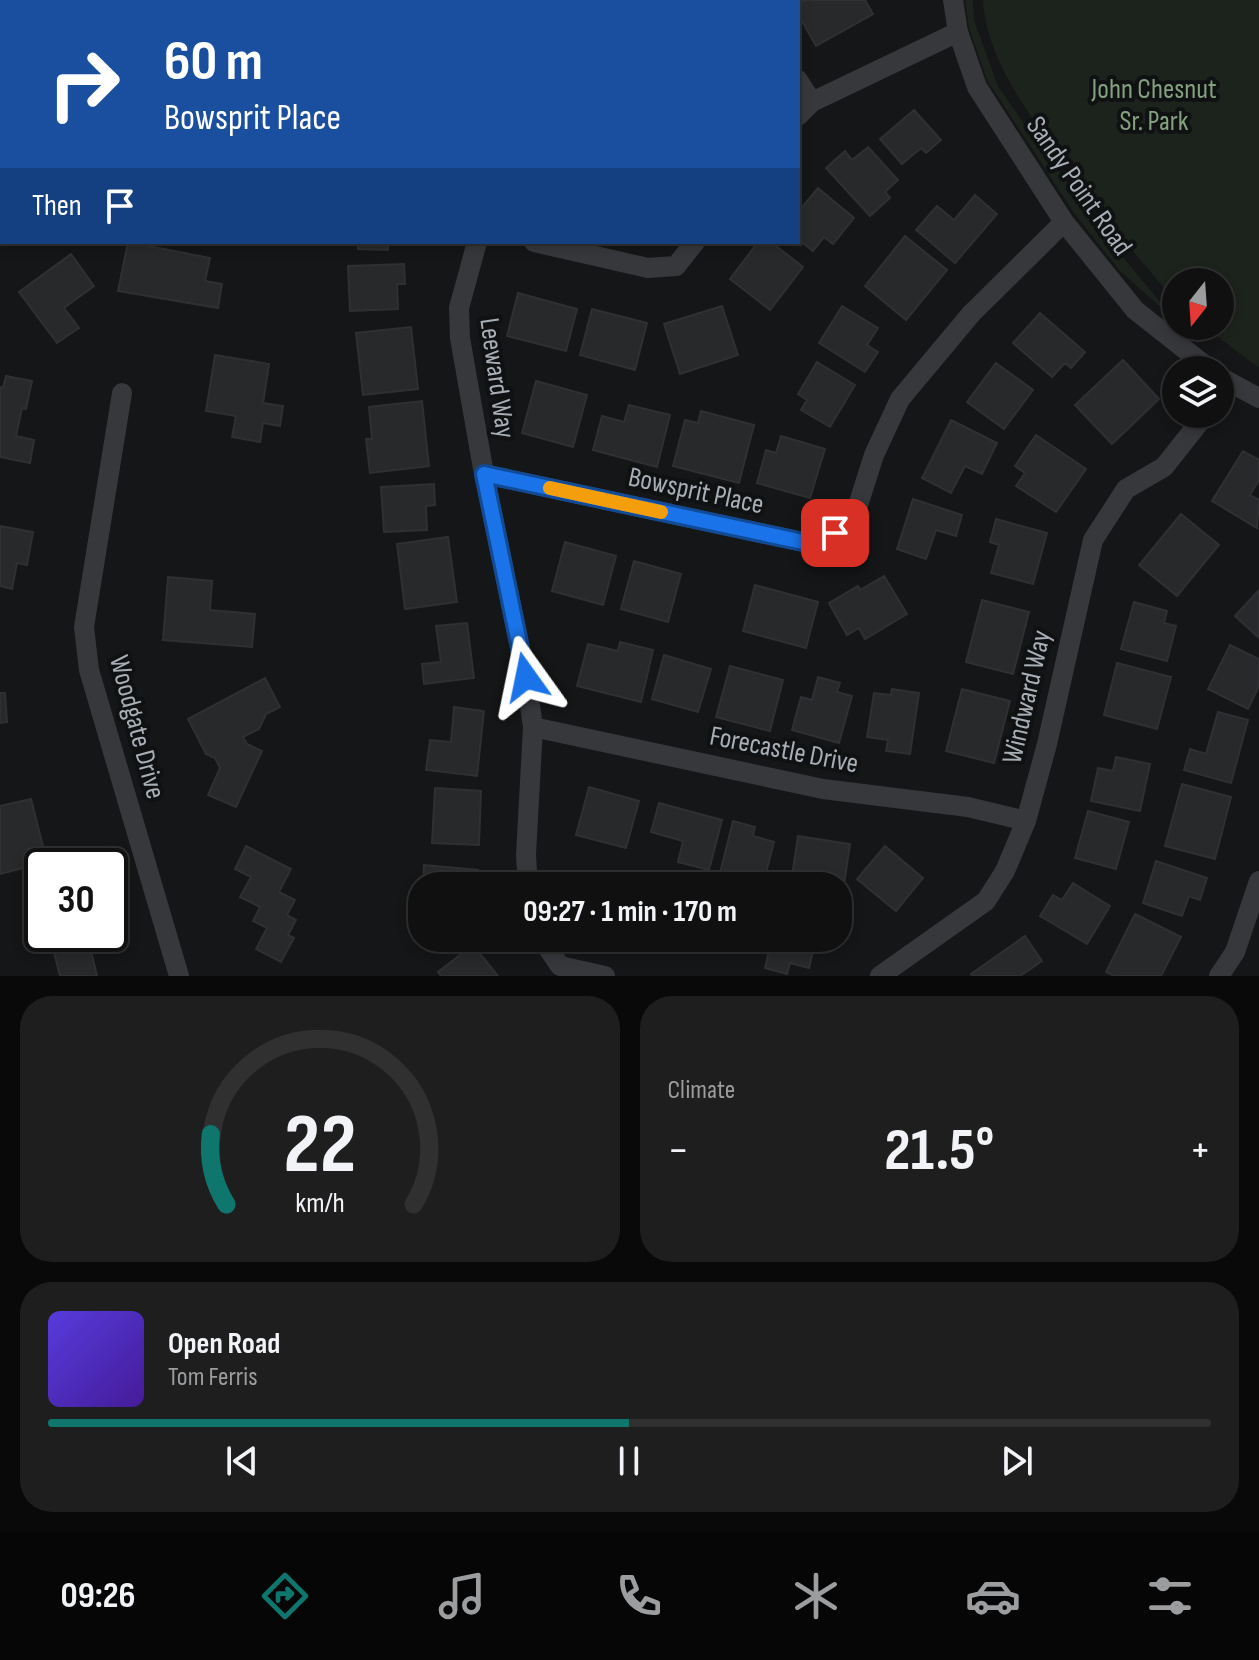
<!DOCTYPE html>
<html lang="en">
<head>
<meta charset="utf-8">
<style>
  body { margin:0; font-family:"Sofia Sans Condensed",sans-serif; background:#1e1e1f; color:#f1f3f6; height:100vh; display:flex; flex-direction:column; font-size:30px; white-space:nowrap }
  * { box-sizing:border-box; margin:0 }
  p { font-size:26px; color:#9c9d9f }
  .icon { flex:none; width:44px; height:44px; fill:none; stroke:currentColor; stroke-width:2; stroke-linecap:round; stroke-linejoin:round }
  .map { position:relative; height:976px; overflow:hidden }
  .details { display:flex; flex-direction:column; gap:20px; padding:20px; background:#090909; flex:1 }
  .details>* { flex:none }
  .hud { position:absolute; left:0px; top:0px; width:800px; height:244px; box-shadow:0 4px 12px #0003,0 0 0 2px #303031; background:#1a4fa0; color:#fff; overflow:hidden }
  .needle { width:52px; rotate:197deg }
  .controls { position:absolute; left:1162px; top:268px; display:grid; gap:16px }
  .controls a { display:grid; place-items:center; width:72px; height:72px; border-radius:50%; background:#101011; box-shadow:0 4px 12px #0003,0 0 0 2px #303031; font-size:40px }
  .speed { position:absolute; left:24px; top:848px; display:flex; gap:16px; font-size:40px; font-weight:700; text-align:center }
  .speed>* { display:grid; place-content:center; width:104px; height:104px; border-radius:50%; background:#101011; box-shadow:0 4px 12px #0003,0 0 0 2px #303031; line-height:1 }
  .speed .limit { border:4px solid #111; border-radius:12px; background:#fff; color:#111 }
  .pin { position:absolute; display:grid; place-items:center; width:68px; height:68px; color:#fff; margin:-34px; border-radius:16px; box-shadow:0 4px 12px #0006 }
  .me { position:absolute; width:88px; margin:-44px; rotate:348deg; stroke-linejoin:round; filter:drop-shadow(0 0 6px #0008) }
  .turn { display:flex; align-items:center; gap:28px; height:168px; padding:0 32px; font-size:36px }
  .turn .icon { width:104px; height:104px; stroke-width:2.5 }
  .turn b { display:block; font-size:56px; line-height:68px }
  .then { display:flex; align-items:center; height:76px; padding:0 32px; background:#0003; gap:16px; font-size:30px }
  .big { font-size:60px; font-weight:700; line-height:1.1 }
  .details .widget { flex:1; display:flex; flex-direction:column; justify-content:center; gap:12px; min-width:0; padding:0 28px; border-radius:32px; background:#1e1e1f }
  .details .dial { align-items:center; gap:0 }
  .dial svg { height:208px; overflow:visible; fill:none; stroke:#303031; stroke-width:7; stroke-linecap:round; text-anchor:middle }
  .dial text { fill:#f1f3f6; stroke:none }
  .song { display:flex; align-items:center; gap:24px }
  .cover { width:96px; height:96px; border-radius:12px; background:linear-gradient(135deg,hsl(250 70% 55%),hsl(260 70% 35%)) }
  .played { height:8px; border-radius:4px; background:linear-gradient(90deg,#0f766e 50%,#303031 50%) }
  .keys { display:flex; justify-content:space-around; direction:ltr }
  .heat { display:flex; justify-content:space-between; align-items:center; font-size:44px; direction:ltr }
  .details .tiles { flex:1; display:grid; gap:20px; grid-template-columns:1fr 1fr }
  .widget:last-child { grid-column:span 2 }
  .trip { position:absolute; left:408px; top:872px; width:444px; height:80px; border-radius:32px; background:#101011; box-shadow:0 4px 12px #0003,0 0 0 2px #303031; font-weight:700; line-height:80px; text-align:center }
  .dock { display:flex; height:128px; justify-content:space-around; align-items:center; background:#060607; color:#9c9d9f }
  .dock .icon { width:56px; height:56px }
  .dock .active { color:#0f766e }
  .dock b { font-size:36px; color:#f1f3f6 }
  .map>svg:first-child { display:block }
</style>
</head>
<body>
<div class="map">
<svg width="1259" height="976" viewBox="0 0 1259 976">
  <rect width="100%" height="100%" fill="#151617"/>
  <path fill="#1c221c" d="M 965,0 L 973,0 L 974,20 L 998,86 L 1040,147 L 1126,261 L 1176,321 L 1119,270 L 1074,213 L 987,80 L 969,28 Z
    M 983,0 L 1259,0 L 1259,368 L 1203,326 L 1220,326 L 1220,282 L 1176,282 L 1176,302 C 1142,263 1110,223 1079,182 C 1042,132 986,65 983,0 Z"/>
  <path fill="#28292b" stroke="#2f3033" stroke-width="2" d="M 805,0 L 865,0 L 873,14 L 816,46 L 798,14 L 798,4 Z
    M 914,110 L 941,140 L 926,153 L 921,148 L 902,164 L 880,139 Z
    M 868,147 L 898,180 L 885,192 L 890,198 L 870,216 L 826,168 L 845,151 L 852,160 Z
    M 818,188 L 854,218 L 833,244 L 824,237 L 813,251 L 798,239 L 798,212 Z
    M 975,195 L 997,214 L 955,263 L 916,230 L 937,206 L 954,220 Z
    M 905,236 L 947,270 L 906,320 L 865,286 Z
    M 128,242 L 210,258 L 205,281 L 222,284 L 218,308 L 118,291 Z
    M 358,242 L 388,242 L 388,250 L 358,249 Z
    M 758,242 L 771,242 L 803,267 L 770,310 L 730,279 Z
    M 71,254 L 94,286 L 64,308 L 79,328 L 57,343 L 19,292 Z
    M 404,264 L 405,284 L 397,284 L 398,309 L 350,311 L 348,266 Z
    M 518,293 L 577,309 L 566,351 L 507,336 Z
    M 722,306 L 738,355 L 680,374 L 664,324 Z
    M 842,306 L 878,328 L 867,345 L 878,352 L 865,372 L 819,343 Z
    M 592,309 L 647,323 L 635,370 L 580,355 Z
    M 1040,313 L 1085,352 L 1071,368 L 1065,363 L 1052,377 L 1013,343 Z
    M 411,327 L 418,389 L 363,395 L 356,333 Z
    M 215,355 L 269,364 L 263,403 L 283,406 L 280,426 L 263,423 L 260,442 L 232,437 L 236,416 L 206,411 Z
    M 1123,360 L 1159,399 L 1112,444 L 1075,405 Z
    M 817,362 L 855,385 L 830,427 L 801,410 L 807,400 L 798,394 Z
    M 996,363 L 1033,390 L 1004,429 L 967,402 Z
    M 6,376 L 32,381 L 26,409 L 22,408 L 16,436 L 34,440 L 30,463 L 0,457 L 0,387 L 3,388 Z
    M 536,381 L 587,395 L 573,447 L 522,433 Z
    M 422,401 L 429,466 L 370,473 L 366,439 L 372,439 L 369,407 Z
    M 629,405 L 670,415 L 657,467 L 593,450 L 602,416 L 624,422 Z
    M 701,411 L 754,425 L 739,483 L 673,466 L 685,420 L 698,423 Z
    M 951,420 L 997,443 L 982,474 L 965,466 L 951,493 L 922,478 Z
    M 1036,435 L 1086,469 L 1056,512 L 1016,486 L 1025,473 L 1015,466 Z
    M 781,436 L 825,449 L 810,498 L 757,483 L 766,450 L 776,453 Z
    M 1243,451 L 1259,460 L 1259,480 L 1250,495 L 1259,500 L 1257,528 L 1212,501 Z
    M 434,484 L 435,505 L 426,506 L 427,530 L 384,532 L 381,487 Z
    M 913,499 L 962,515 L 956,536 L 936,530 L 926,559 L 897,549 Z
    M 1181,514 L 1219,545 L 1177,596 L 1139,565 Z
    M 996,519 L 1047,533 L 1033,584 L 991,573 L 999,545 L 990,542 Z
    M 0,526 L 33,532 L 27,565 L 17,563 L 12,589 L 0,586 Z
    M 448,537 L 457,602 L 405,609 L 397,544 Z
    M 565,542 L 616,556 L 603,605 L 552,591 Z
    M 634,561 L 681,574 L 668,622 L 621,609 Z
    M 884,576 L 907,614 L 865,639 L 859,628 L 847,635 L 829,603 L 858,586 L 860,590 Z
    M 168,577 L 212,581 L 210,610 L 255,614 L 252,647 L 163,640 Z
    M 755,585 L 818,602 L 806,648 L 743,631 Z
    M 1259,590 L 1259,638 L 1235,616 Z
    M 982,600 L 1029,612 L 1013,674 L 966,662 Z
    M 1134,602 L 1167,611 L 1164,623 L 1176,626 L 1167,661 L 1121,649 Z
    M 467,623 L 474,678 L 424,684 L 422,664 L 441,662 L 436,626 Z
    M 620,642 L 653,650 L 641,702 L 577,686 L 588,644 L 618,651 Z
    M 1230,645 L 1259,659 L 1259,686 L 1248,709 L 1208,689 Z
    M 664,655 L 711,669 L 698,712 L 652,699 Z
    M 1117,663 L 1171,677 L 1157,729 L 1104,715 Z
    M 730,666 L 783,680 L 770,731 L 716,717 Z
    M 818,677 L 840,683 L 837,692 L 852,696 L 839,743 L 792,730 L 801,697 L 812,700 Z
    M 265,678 L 280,707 L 266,714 L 259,729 L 243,737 L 247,744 L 262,751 L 236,807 L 208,795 L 220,768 L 215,758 L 206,754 L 188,719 Z
    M 892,689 L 919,693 L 910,754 L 886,751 L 888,740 L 867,737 L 874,693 L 891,695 Z
    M 962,689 L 1010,701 L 994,763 L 946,751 Z
    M 0,693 L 5,693 L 7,722 L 0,723 Z
    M 454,707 L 484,711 L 477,776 L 426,770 L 430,740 L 451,742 Z
    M 1218,712 L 1248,720 L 1231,783 L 1184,770 L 1190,749 L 1206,754 Z
    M 1116,757 L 1150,764 L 1140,811 L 1091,801 L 1098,768 L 1113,771 Z
    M 1182,784 L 1231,797 L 1215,859 L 1165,846 Z
    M 589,787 L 639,801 L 626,848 L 576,835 Z
    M 435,788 L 481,791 L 479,845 L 432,843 Z
    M 31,799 L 47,862 L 0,874 L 0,806 Z
    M 659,803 L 722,820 L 709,870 L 678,862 L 683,841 L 651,832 Z
    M 1088,811 L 1129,822 L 1116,869 L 1075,858 Z
    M 733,821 L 755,827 L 753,836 L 774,842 L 763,884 L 720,873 Z
    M 798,836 L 850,844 L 843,891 L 838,890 L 838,886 L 791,883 Z
    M 246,846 L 291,869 L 279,892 L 295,900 L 287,915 L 296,920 L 288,935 L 294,938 L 281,962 L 256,949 L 267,928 L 253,921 L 260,907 L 240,897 L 251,877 L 235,869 Z
    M 885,846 L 923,878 L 896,911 L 857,879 Z
    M 1156,861 L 1207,878 L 1200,900 L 1189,896 L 1182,916 L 1143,903 Z
    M 424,865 L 478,870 L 477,886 L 423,886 Z
    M 585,872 L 637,886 L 581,886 Z
    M 1073,883 L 1110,906 L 1087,944 L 1040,916 L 1053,895 L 1062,900 Z
    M 1135,914 L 1181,937 L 1161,976 L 1114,976 L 1106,972 Z
    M 75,934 L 87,934 L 97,976 L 60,976 L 51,940 Z
    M 1025,936 L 1042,961 L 1020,976 L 972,976 L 971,974 Z
    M 655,938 L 698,938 L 695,948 Z
    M 772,938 L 816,938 L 809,968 L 790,963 L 787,974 L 765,968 Z
    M 473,945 L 498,976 L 441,976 L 438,972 Z"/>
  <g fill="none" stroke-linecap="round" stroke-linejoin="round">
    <path stroke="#3c4043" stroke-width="4" stroke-dasharray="4 6" stroke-linecap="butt" d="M 289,2 L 291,0
      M 0,228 L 2,227"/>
    <path stroke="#36383c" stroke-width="20" d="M 638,0 L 643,2
      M 953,0 L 958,32 L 977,87 L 1064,222 L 1135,310 L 1211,370
      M 798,80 L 812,102
      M 798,116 L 812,102 L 958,32
      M 477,242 L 459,308 L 460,338 L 484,474 L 526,677 L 533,727 L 526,855 L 528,886
      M 534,242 L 648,268 L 676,266 L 695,242
      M 1220,377 L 1259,398
      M 122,393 L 84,627 L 89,670 L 179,976
      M 484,474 L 817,545 L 853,521 L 874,455 L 900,399 L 971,314 L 1064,222
      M 533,727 L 823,789 L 968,807 L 1026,821
      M 541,938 L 560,966 L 605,976
      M 880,976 L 986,901 L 1005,871 L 1026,821 L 1047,744 L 1093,540 L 1126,489 L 1164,467 L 1206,414
      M 1219,976 L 1235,952 L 1259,881"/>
    <path stroke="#53565b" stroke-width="34" d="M 98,2 L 101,0
      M 220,2 L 222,0
      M 0,76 L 2,74
      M 0,170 L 2,169"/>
  </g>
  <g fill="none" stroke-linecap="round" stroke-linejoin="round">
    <defs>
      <path id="route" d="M 526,677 L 484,474 L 817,545 L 835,533"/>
    </defs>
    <use href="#route" stroke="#114b97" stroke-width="20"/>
    <use href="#route" stroke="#1a73e8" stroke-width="14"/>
    <path stroke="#f59e0b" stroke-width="14" d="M 550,488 L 661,512"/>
  </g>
  <g text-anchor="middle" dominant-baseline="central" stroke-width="8" stroke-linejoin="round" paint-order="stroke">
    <g font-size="28" fill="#84a180" stroke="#101112">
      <text x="1154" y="89">John Chesnut<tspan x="1154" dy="32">Sr. Park</tspan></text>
    </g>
    <g font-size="28" fill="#a8afb6" stroke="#101112">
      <text transform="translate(1079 186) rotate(55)">Sandy Point Road</text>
      <text transform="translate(497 378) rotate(82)">Leeward Way</text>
      <text transform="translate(696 491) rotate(12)">Bowsprit Place</text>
      <text transform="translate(1027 697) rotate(-77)">Windward Way</text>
      <text transform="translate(137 727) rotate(75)">Woodgate Drive</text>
      <text transform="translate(784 750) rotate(11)">Forecastle Drive</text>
    </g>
  </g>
</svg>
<div class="controls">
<a><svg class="needle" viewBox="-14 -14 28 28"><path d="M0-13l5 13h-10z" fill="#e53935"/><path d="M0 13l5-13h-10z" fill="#9c9d9f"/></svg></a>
<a><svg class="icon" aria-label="layers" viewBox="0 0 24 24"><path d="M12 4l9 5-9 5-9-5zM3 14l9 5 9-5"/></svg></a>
</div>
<div class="speed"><div class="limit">30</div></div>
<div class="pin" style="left:835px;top:533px;background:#d93025"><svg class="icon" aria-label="arrive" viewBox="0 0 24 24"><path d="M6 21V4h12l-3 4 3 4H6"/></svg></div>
<svg class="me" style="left:526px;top:677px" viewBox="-20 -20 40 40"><path d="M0-17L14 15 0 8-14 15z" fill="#1a73e8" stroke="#fff" stroke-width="4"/></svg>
<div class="trip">09:27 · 1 min · 170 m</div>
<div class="hud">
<div class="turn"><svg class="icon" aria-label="right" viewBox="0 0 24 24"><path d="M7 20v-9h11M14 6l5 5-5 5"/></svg><div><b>60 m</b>Bowsprit Place</div></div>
<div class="then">Then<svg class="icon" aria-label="arrive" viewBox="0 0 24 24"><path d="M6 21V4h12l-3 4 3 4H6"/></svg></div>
</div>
</div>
<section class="details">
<div class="tiles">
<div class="widget dial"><svg viewBox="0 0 100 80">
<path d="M14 69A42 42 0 1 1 86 69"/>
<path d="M14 69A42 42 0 0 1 8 42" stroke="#0f766e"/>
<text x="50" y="56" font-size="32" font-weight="700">22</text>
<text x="50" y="72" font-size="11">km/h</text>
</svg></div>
<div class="widget"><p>Climate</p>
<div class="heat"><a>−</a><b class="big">21.5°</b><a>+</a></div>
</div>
<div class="widget">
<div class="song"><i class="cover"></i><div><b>Open Road</b><p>Tom Ferris</p></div></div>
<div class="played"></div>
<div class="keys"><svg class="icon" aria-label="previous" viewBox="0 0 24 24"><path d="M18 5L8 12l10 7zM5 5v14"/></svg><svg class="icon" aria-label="pause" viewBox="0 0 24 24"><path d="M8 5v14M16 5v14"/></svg><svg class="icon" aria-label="next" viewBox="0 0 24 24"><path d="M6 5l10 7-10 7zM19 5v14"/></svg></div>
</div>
</div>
</section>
<nav class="dock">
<b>09:26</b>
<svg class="icon active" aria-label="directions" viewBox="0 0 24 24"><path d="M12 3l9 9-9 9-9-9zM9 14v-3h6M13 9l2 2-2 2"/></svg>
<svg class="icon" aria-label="music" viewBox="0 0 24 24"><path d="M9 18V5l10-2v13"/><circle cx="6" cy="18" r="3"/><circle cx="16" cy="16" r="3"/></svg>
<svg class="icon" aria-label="phone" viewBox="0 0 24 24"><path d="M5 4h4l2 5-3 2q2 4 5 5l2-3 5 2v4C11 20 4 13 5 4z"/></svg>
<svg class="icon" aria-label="climate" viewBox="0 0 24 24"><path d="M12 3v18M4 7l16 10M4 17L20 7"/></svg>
<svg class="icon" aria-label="car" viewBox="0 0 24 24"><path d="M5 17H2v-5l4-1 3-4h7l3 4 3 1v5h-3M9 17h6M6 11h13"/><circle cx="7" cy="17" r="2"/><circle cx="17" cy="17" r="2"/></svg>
<svg class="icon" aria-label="filters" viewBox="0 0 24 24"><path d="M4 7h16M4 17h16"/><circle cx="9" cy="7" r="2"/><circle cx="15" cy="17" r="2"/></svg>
</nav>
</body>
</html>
